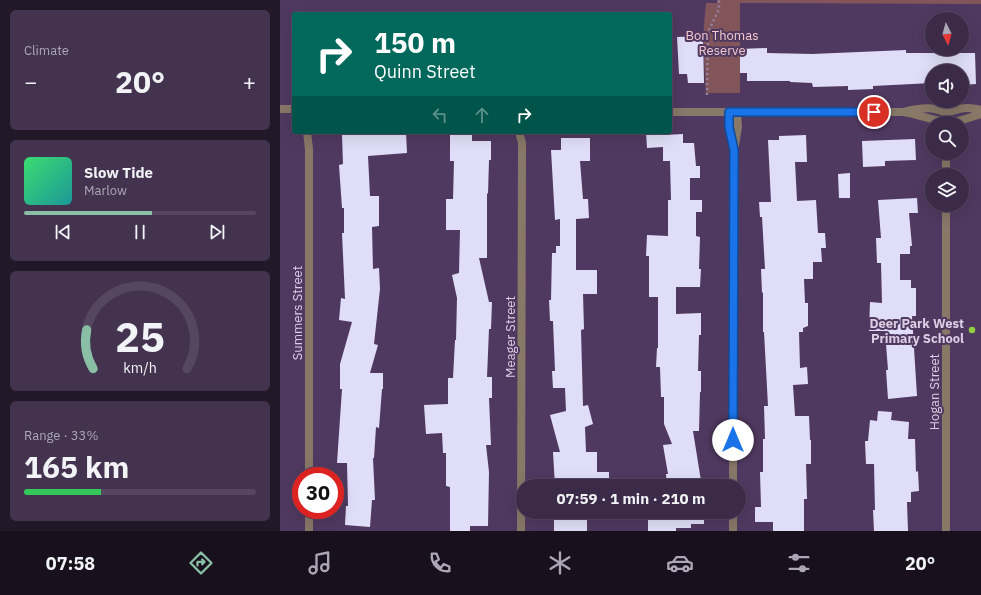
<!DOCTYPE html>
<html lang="en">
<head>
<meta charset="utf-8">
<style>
  body { margin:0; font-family:"IBM Plex Sans",sans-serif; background:#43334f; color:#f1f3f6; height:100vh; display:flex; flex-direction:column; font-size:15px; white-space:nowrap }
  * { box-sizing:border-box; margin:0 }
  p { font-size:13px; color:#aca7b4 }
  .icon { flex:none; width:22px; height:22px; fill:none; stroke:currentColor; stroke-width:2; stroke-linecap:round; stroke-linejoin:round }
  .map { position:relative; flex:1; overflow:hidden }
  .panel { display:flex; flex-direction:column; gap:10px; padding:10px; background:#211828; width:280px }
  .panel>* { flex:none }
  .hud { position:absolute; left:12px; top:12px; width:380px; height:122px; border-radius:4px; box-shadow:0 4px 16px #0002,0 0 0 1px #554760; background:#00695c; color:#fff; overflow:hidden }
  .needle { width:26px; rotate:174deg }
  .buttons { position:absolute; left:645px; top:12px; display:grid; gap:8px }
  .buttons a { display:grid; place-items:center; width:44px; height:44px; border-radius:50%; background:#3c2b48; box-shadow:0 4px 16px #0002,0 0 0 1px #554760; font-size:20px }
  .speed { position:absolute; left:12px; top:467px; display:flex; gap:8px; font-size:20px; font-weight:700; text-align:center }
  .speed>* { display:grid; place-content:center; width:52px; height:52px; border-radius:50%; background:#3c2b48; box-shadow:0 4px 16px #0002,0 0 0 1px #554760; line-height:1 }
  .speed .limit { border:6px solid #d22; background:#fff; color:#111 }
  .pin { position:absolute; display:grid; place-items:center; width:34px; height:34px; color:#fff; margin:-17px; border:2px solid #fff; border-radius:50%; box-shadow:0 1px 4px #0007 }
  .me { position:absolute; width:44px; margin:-22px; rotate:0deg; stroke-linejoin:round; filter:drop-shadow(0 0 3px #0008) }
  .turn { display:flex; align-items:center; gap:14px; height:84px; padding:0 16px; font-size:18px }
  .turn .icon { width:52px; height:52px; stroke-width:2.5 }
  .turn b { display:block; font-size:28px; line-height:34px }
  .lanes { display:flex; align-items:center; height:38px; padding:0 16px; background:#0003; justify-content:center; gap:20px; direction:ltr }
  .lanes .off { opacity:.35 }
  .big { font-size:30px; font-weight:700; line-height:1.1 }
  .panel .card { flex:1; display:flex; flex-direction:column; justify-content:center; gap:6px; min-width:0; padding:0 14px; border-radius:6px; background:#43334f }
  .panel .dial { align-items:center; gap:0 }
  .dial svg { height:104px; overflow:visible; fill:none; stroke:#554760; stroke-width:7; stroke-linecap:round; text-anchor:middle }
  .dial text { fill:#f1f3f6; stroke:none }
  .song { display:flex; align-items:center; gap:12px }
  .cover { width:48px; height:48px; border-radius:6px; background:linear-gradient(135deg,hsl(140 70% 55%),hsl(180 70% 35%)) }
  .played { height:4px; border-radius:2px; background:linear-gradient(90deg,#8abfa5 55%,#554760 55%) }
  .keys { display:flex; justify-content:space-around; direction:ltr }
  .heat { display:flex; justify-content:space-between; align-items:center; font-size:22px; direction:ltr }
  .charge { height:6px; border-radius:3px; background:linear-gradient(90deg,#34c759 33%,#554760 0) }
  .trip { position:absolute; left:236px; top:479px; width:230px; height:40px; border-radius:20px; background:#3c2b48; box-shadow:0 4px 16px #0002,0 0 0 1px #554760; font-weight:700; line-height:40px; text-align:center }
  .tab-bar { display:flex; height:64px; justify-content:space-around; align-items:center; background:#18111d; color:#aca7b4 }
  .tab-bar .icon { width:28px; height:28px }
  .tab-bar .current { color:#8abfa5 }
  .tab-bar b { font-size:18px; color:#f1f3f6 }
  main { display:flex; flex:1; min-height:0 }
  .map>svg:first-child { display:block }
</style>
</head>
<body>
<main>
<section class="panel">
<div class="card"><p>Climate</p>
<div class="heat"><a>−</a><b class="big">20°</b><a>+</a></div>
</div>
<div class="card">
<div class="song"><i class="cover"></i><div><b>Slow Tide</b><p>Marlow</p></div></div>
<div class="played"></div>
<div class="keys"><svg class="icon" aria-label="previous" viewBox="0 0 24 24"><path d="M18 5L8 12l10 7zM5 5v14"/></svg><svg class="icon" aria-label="pause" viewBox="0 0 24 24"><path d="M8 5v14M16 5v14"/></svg><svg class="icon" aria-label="next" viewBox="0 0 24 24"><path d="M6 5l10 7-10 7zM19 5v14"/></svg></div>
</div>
<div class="card dial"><svg viewBox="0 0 100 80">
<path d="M14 69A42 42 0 1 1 86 69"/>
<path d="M14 69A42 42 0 0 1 9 39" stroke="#8abfa5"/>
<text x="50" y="56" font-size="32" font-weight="700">25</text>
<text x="50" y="72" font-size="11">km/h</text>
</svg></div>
<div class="card"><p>Range · 33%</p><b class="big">165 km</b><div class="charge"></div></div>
</section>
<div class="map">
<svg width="701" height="531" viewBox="0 0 701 531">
  <rect width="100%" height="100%" fill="#503960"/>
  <path fill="#82555b" d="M 437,0 L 701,0 L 701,4 L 460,3 L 460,93 L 426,93 L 423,36 L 426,3 L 437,3 Z"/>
  <path fill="#e0ddf8" d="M 423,36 L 424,83 L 408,83 L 407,74 L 399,74 L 397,37 Z
    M 487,48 L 487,53 L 532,54 L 626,50 L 626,53 L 695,53 L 696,84 L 682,85 L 682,71 L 652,71 L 652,83 L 593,86 L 593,89 L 568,90 L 568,86 L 533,87 L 532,83 L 510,82 L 510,81 L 467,81 L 467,73 L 460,73 L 460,49 Z
    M 126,132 L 127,153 L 88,156 L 90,196 L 99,196 L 99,226 L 92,227 L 93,269 L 99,268 L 100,289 L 94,344 L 98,345 L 90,373 L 103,373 L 103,389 L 102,389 L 99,428 L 96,427 L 94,458 L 93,458 L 95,500 L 92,500 L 90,527 L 65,525 L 66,506 L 68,506 L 67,463 L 57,463 L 62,389 L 60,389 L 60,364 L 72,322 L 59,320 L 61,298 L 65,299 L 62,233 L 64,233 L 64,208 L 62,208 L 59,165 L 63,164 L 62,135 Z
    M 366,132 L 385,132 L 385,135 L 403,134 L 403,143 L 414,143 L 416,166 L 420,166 L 420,178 L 410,178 L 410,200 L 422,200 L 422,212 L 416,212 L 416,236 L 420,237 L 419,269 L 421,269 L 420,287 L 396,287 L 396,314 L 421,313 L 421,335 L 419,335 L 418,371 L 421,371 L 421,392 L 420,392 L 419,431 L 413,431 L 421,481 L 416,481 L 417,486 L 387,486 L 386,474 L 388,474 L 383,445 L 392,444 L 384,424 L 384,397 L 381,397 L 380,367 L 376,367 L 377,348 L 378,348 L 378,297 L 369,297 L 369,256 L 366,256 L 367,235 L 388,236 L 388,200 L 391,200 L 390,161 L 383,161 L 383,147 L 367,148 Z
    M 170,134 L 192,134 L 192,141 L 211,141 L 211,160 L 209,160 L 208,194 L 207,193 L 207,258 L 199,258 L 209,302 L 212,302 L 211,329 L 209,329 L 207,377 L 212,377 L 212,398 L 209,398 L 211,445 L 206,445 L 209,472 L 208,526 L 190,526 L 190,531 L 170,531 L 170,487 L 166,486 L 166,453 L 163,453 L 162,433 L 146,434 L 144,405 L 168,404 L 168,378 L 173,378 L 175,340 L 176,340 L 177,298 L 172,275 L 179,273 L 180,230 L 166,230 L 166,199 L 173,199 L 174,161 L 170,161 Z
    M 526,135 L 527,162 L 515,162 L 517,201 L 536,200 L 538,233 L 545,233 L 546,248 L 541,248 L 542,262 L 533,262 L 533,279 L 524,279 L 525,303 L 528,303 L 528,326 L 523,328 L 523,332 L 519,332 L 520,368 L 527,367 L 528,384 L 513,385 L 515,416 L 529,416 L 530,440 L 531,440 L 531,464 L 526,464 L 527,499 L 524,499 L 524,531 L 493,531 L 493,522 L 475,522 L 475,507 L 481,507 L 480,472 L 483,472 L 483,439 L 485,439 L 484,406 L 488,406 L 484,332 L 483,332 L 483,292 L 482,293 L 481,269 L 485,269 L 482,217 L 480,217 L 479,202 L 491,202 L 488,140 L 499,140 L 499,136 Z
    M 281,138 L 310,138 L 310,161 L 300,161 L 303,199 L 308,199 L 309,218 L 296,219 L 296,270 L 317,270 L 317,294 L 303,294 L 304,329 L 301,330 L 303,406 L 308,405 L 313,424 L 305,427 L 306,452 L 317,452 L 317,472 L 329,472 L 329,486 L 275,486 L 273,452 L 280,452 L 270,415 L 286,411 L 285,388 L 273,388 L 272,371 L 275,371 L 273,321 L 270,321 L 269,300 L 271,300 L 272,253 L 276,253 L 276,246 L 280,246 L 280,219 L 275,220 L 271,150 L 281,150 Z
    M 635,139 L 636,160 L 605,161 L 605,166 L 583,167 L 582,141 Z
    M 570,173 L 570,198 L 559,198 L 558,174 Z
    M 637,198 L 638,213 L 629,213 L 632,246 L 630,246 L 630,254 L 620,254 L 620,280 L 631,280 L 631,288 L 636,288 L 636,316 L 632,316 L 637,396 L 608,399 L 606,370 L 608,370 L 605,331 L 589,331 L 590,302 L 602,303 L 601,263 L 597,263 L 596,238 L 601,238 L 598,200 Z
    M 598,411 L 612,412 L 611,420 L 629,422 L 628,439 L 635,439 L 636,472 L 638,471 L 639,491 L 631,492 L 631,502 L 627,502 L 628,531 L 594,531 L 593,510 L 595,510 L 594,464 L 586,464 L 585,441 L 588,441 L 590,420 L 597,421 Z
    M 274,512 L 307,512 L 307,531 L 274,531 Z
    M 368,512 L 424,512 L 424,524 L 411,524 L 411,528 L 396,528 L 396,531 L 368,531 Z"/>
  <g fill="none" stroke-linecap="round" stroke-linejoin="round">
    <path stroke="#9481a1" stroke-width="2.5" stroke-dasharray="2 3" stroke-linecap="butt" d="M 427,95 L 428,32 L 439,9 L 439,0"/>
    <path stroke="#877868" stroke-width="8" d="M 0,109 L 14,109
      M 627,111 C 636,109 646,107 655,109 C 659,110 663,112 667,112 C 672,112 675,110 679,109 C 687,107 694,108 701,110
      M 390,112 L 624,112 C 642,115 659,124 677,121 C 685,120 693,116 701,114
      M 449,112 L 449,127 L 454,150 L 453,486
      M 27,132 L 29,149 L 29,476
      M 239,132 L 242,143 L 241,531
      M 455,145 L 458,127 L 457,112
      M 666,153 L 666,175
      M 29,531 L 29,510
      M 453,531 L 453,512
      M 666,531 L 666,205"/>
  </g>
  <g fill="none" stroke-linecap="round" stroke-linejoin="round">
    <defs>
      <path id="route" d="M 453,440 L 454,150 L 449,127 L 449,112 L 594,112"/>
    </defs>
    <use href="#route" stroke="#114b97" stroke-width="10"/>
    <use href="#route" stroke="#1a73e8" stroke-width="7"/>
  </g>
  <circle fill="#8fcd41" stroke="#503960" stroke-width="1.5" cx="692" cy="330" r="4"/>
  <g text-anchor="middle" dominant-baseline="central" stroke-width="4" stroke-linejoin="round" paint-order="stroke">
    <g font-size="13" fill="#f3c9ce" stroke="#503960">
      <text x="442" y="35">Bon Thomas<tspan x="442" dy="15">Reserve</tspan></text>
    </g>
    <g font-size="13" fill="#dbcee5" stroke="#503960">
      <text transform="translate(17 313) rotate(-90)">Summers Street</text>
      <text transform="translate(230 337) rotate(-90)">Meager Street</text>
      <text transform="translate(654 392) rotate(-90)">Hogan Street</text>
    </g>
    <g font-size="13" font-weight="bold" fill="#dbcee5" stroke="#503960" text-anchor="end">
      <text x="684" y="323">Deer Park West<tspan x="684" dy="15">Primary School</tspan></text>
    </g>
  </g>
</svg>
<div class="buttons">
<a><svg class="needle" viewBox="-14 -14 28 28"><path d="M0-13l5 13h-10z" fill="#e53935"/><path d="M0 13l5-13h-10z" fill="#aca7b4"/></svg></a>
<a><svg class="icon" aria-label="sound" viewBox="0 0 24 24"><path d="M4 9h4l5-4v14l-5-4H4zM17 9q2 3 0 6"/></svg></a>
<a><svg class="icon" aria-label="search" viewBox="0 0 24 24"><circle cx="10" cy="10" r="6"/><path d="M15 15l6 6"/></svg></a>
<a><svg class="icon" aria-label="layers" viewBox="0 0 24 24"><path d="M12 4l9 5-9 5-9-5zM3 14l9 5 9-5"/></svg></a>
</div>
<div class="speed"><div class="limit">30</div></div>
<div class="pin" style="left:594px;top:112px;background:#d93025"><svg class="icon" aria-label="arrive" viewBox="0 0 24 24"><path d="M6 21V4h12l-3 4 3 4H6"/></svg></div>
<svg class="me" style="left:453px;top:440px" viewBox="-20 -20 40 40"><circle r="19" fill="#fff"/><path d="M0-13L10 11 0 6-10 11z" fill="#1a73e8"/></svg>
<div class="trip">07:59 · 1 min · 210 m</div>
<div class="hud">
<div class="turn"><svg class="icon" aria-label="right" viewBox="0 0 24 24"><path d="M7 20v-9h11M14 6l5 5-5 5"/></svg><div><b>150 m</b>Quinn Street</div></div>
<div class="lanes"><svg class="icon off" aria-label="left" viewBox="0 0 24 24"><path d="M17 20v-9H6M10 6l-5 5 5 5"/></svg><svg class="icon off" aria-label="ahead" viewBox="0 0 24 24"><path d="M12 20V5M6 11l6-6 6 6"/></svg><svg class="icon" aria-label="right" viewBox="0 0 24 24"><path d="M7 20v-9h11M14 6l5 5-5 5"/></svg></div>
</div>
</div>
</main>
<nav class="tab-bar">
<b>07:58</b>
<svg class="icon current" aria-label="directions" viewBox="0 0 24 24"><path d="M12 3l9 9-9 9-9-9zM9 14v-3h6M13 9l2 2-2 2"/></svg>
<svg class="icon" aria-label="music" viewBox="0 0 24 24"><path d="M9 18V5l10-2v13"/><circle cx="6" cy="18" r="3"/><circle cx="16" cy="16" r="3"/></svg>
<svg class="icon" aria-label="phone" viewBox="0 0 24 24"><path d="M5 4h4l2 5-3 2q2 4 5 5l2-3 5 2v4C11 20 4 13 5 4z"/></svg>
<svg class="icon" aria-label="climate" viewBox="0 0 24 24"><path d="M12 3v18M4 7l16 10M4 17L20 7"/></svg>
<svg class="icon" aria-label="car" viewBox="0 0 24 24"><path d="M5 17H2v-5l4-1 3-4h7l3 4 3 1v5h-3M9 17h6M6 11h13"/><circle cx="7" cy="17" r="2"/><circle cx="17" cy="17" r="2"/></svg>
<svg class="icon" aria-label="filters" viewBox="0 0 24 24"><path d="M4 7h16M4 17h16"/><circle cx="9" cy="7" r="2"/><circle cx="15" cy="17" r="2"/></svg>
<b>20°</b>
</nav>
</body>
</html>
